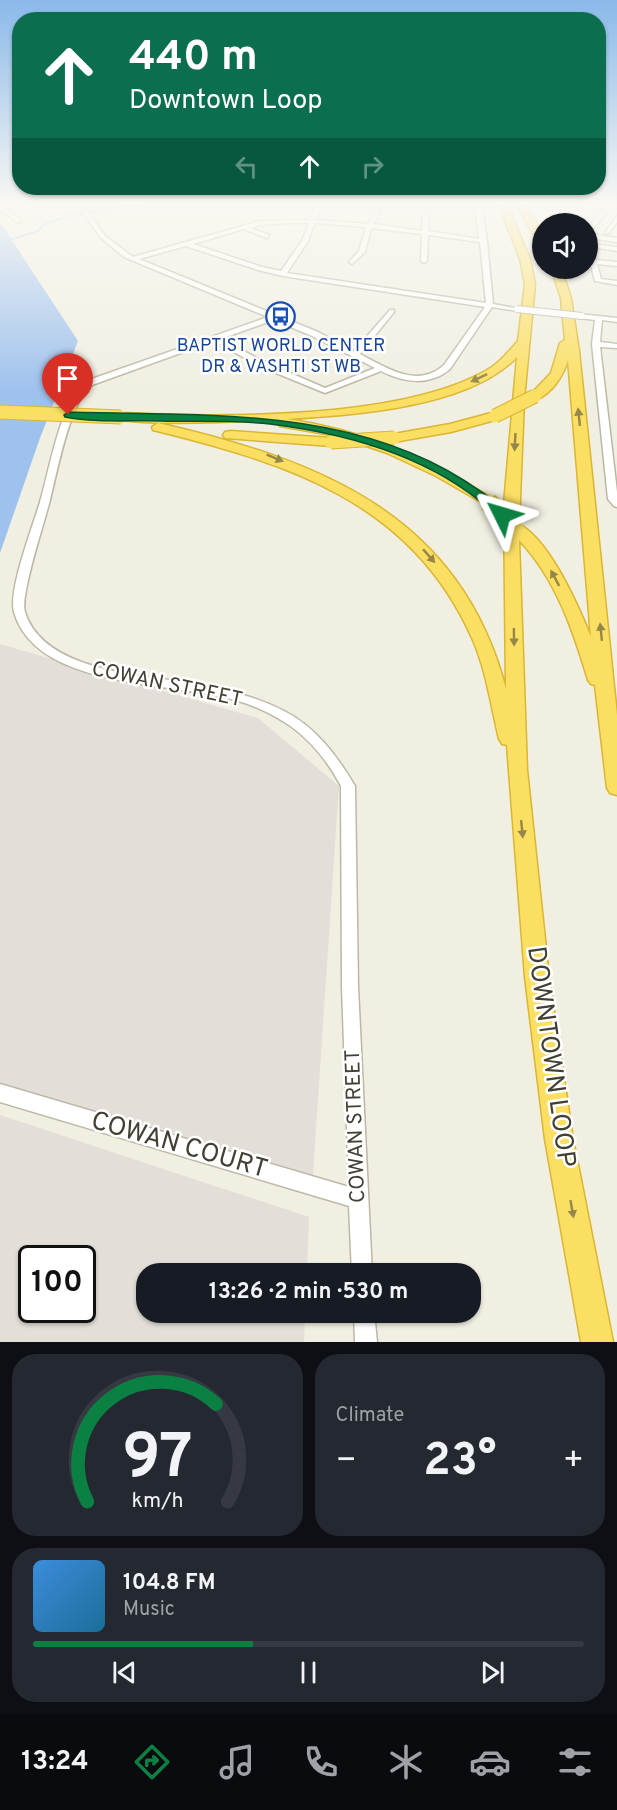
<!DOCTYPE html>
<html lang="en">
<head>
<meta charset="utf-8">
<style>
  body { margin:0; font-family:Overpass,sans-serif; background:#242831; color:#f1f3f6; height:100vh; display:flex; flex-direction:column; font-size:22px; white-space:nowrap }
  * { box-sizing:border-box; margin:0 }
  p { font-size:20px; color:#9ea1a6 }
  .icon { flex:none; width:33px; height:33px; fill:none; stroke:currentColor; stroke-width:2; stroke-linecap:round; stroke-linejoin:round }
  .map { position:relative; height:1342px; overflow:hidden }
  .panel { display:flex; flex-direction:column; gap:12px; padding:12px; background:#0d0f14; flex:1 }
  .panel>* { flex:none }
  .guide { position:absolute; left:12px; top:12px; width:594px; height:183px; border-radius:24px; box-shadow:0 2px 4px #0004; background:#0b6e4f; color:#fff; overflow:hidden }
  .buttons { position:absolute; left:532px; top:213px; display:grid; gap:12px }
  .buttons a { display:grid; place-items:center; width:66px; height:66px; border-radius:50%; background:#171b24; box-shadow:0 2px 4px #0004; font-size:30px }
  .speed { position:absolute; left:18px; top:1245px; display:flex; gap:12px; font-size:30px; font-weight:700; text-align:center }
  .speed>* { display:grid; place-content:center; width:78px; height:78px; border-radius:50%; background:#171b24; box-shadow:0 2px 4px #0004; line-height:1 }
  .speed .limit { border:3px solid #111; border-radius:9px; background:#fff; color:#111 }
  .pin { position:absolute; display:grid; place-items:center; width:51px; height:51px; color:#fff; margin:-62px -26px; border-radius:50% 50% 50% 0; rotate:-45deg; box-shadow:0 0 6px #0007 }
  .pin .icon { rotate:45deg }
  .me { position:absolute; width:66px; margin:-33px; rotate:310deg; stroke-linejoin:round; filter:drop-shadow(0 0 4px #0008) }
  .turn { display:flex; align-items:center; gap:21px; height:126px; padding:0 18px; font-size:27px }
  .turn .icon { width:78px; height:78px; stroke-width:2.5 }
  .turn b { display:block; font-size:42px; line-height:51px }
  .lanes { display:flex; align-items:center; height:57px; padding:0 18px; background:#0003; justify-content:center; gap:30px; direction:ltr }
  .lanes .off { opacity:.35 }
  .big { font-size:45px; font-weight:700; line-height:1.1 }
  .panel .tile { flex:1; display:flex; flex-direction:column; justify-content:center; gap:9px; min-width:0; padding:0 21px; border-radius:24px; background:#242831 }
  .panel .dial { align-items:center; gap:0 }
  .dial svg { height:156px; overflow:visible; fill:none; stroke:#363941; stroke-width:7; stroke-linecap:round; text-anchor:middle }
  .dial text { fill:#f1f3f6; stroke:none }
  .song { display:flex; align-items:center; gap:18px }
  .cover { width:72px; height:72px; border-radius:9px; background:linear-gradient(135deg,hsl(210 70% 55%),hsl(200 70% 35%)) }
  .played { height:6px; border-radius:3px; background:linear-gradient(90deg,#0b8043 40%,#363941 40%) }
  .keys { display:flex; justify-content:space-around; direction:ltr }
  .heat { display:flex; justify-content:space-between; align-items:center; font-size:33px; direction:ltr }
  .panel .tiles { flex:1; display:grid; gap:12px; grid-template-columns:1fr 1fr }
  .tile:last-child { grid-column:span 2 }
  .trip { position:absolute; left:136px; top:1263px; width:345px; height:60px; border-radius:24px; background:#171b24; box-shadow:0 2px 4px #0004; font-weight:700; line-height:60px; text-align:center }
  .tabs { display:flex; height:96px; justify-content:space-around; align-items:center; background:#090b0e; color:#9ea1a6 }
  .tabs .icon { width:42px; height:42px }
  .tabs .active { color:#0b8043 }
  .tabs b { font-size:27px; color:#f1f3f6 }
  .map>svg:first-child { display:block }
</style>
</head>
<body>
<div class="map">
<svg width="617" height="1342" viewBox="0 0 617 1342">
  <rect width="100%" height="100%" fill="#f1efe2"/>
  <path fill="#e3dfd8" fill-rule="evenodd" d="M 0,644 L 258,718 L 339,786 L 312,1189 L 0,1085 Z
    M 0,1115 L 309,1217 L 307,1273 L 147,1274 L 147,1312 L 305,1313 L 304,1342 L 0,1342 ZM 32,1258 L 82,1258 L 82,1310 L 32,1310 Z"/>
  <path fill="#9ec1ee" d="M 0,222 L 78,341 L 40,438 L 0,553 Z"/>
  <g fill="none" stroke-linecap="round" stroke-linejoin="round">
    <path stroke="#9ec1ee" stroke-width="1.5" d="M 9,240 L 38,231 L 43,225 L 68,216 L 142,203"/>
    <defs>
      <path id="minor" d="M 76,203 L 82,203 L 105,236 L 133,257 L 260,221 L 310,220 L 316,203 L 322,203 L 316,220 L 368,224 L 377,211 L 380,213 L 373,224 L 422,231 L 423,214 L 426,212 L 429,214 L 428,231 L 479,239 L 475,203 L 481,203 L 487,241 L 493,304 L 520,309 L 517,311 L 492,307 L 450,369 C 430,386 404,383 381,371 L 325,393 L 259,366 L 214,341 L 92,385 C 70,400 57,473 50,500 C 42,530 32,559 26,590 C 25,597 23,605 25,612 C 44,674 150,675 202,685 C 230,690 258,698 284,711 C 316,727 337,756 355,786 L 358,987 L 372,1274 L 352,1274 L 349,1206 L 0,1102 L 0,1084 L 349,1187 L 342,987 L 341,786 C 327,760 307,735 281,720 C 263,709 242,701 222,697 C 161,682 35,686 14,612 C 8,590 33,526 40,502 C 49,472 61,399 86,381 L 268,317 L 124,257 L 101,238 ZM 287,223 L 309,223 L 302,241 L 281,271 L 262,267 L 193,244 L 244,229 L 267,238 L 269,235 L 250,228 L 260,225 ZM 315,223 L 366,227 L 359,251 L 349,262 L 352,264 L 365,252 L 371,228 L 422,234 L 421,261 L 424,263 L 427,261 L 428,235 L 480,242 L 486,303 L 287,273 L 308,241 ZM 186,246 L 258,270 L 283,276 L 485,307 L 444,365 C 417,389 387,368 360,354 L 394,312 L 394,310 L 390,310 L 354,351 L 318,332 L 139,259 ZM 274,320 L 312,336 L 375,368 L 325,388 L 265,362 L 220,339 Z
        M 0,204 L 21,220 L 21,222 L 17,222 L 0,209 Z
        M 602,211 L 607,212 L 588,234 L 588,228 Z
        M 617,216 L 617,222 L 609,233 L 605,233 Z
        M 588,234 L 617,238 L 617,242 L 588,238 Z
        M 588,240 L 591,244 L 617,247 L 617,251 L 592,247 L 596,260 L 617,262 L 617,266 L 597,264 L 601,279 L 617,281 L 617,285 L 595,281 L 588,254 Z
        M 579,314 L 617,318 L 617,322 L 602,320 L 600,342 L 617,344 L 617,348 L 600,347 L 617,492 L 617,507 L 614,506 L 608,499 L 592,344 L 595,320 L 579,318 Z
        M 354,1312 L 374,1312 L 377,1342 L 355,1342 Z"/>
      <path id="highway" d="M 498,203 L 506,203 L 530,259 L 535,284 L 524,400 L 519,524 C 550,541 578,605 591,637 L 568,360 C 563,376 552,394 535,400 L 529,396 L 551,373 L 560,343 L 565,340 L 561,298 L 551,268 L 561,268 L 571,298 L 579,351 L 617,715 L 617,795 L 610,793 L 607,788 L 595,685 L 591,684 L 588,680 C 573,630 556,579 519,540 L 527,770 L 549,977 L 573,1139 L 613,1342 L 581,1342 L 545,1139 L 525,977 L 507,745 L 502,744 L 499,739 C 491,706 486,669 472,638 C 411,501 287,463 153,430 L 152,427 L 158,423 C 319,460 460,514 506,689 L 504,504 L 517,357 C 468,408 354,415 287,419 C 363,430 428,458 493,499 L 495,502 L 493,505 L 488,506 L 436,476 L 387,453 L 337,436 L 280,426 L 279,423 L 283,420 C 259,420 126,428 115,417 L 121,413 C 220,418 409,420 492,367 C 502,360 510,350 518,341 L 525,284 L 520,259 Z
        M 517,203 L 525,203 L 543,236 L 543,247 L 538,244 Z
        M 495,412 L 501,416 L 499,419 L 451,432 L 394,442 L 387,438 L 394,434 L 450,424 Z
        M 230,431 L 331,438 L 338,442 L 331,446 L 225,438 L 223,435 L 225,432 Z"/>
    </defs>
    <use href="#minor" stroke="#bcb8a5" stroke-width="3"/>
    <use href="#highway" stroke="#dab633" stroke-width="3"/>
    <use href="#minor" fill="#fff" fill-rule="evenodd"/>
    <use href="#highway" fill="#fbdf63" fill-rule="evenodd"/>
    <defs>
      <path id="minor-bridge" d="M 517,309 L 582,316"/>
      <path id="highway-bridge-far1" d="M 0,412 L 121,417
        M 495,416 L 535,396
        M 331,442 L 394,438"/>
      <path id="highway-bridge" d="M 488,502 L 516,528"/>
    </defs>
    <use href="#minor-bridge" stroke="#bcb8a5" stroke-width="8" stroke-linecap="butt"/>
    <use href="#highway-bridge-far1" stroke="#dab633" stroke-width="15" stroke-linecap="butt"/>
    <use href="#highway-bridge" stroke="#dab633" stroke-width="20" stroke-linecap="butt"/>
    <use href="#minor-bridge" stroke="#fff" stroke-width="6"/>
    <use href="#highway-bridge-far1" stroke="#fbdf63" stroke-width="13"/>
    <use href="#highway-bridge" stroke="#fbdf63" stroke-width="16"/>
  </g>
  <defs><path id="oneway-solid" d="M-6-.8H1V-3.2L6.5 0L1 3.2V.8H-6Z" transform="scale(1.5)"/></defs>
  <g fill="#958749">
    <use href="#oneway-solid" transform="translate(479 378) rotate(155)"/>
    <use href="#oneway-solid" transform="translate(579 417) rotate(-96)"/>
    <use href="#oneway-solid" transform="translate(515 442) rotate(93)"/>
    <use href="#oneway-solid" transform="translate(275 458) rotate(22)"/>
    <use href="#oneway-solid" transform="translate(429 556) rotate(49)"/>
    <use href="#oneway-solid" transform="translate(555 578) rotate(-118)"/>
    <use href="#oneway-solid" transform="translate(601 632) rotate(-96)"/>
    <use href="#oneway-solid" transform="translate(514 637) rotate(89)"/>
    <use href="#oneway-solid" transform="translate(522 829) rotate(84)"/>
    <use href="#oneway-solid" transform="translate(572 1209) rotate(80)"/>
  </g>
  <linearGradient id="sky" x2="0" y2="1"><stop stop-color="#8ab9ea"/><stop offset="0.52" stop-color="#f9f8f2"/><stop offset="1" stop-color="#f9f8f2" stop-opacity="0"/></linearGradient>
  <rect width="617" height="391" fill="url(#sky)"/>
  <path fill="#0b8043" stroke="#07532c" stroke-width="1.5" d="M 68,412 C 202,416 347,406 465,481 C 480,491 496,500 508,515 L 506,517 L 498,517 C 438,459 351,434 270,424 C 234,420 197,422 161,421 C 130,420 95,423 65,417 L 64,415 Z"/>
  <defs>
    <symbol id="bus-ring" viewBox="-11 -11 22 22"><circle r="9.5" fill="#fff" stroke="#1a4fb4" stroke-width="1.5"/><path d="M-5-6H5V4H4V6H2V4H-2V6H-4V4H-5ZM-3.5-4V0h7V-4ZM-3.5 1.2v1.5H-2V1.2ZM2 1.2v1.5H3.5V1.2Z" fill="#1a4fb4"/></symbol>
  </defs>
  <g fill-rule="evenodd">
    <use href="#bus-ring" x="264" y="300" width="33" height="33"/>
  </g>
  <g text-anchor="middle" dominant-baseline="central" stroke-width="5" stroke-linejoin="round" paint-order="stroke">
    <g font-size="18" fill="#164399" stroke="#fff">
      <text x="281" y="346">BAPTIST WORLD CENTER<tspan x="281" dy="21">DR &amp; VASHTI ST WB</tspan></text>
    </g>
    <g font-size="21" fill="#423f33" stroke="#fff">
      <text transform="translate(167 685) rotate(12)">COWAN STREET</text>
      <text transform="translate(356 1126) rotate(-92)">COWAN STREET</text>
    </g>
    <g font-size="26" fill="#423f33" stroke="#fff">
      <text transform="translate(550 1057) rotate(82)">DOWNTOWN LOOP</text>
      <text transform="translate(179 1146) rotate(16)">COWAN COURT</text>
    </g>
  </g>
</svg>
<div class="buttons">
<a><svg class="icon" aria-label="sound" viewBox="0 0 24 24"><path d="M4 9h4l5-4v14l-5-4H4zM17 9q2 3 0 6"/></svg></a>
</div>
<div class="speed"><div class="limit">100</div></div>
<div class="pin" style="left:68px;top:415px;background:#d93025"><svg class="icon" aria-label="arrive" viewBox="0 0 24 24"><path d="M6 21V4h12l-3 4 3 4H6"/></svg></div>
<svg class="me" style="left:502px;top:515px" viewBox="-20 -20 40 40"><path d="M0-17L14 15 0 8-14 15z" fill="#0b8043" stroke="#fff" stroke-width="4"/></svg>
<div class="trip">13:26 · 2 min · 530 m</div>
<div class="guide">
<div class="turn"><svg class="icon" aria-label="ahead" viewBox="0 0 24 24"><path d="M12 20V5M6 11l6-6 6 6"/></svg><div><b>440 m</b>Downtown Loop</div></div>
<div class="lanes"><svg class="icon off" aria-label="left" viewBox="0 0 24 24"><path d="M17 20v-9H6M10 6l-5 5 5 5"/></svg><svg class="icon" aria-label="ahead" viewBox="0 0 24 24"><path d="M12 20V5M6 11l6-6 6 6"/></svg><svg class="icon off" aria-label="right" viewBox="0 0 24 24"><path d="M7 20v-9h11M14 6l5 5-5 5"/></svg></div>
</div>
</div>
<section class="panel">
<div class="tiles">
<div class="tile dial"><svg viewBox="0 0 100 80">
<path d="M14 69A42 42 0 1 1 86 69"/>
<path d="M14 69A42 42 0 0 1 80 19" stroke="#0b8043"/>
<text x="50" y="56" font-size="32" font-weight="700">97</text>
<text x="50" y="72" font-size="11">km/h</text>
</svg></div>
<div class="tile"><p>Climate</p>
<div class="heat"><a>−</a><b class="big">23°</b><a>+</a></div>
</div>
<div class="tile">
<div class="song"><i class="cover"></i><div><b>104.8 FM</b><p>Music</p></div></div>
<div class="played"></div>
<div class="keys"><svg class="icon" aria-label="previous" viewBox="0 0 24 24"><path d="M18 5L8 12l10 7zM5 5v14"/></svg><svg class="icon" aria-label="pause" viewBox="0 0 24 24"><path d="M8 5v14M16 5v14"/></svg><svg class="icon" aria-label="next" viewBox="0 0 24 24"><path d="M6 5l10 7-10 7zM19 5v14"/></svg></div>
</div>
</div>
</section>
<nav class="tabs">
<b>13:24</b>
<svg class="icon active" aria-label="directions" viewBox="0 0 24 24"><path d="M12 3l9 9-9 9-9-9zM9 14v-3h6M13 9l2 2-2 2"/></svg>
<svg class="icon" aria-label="music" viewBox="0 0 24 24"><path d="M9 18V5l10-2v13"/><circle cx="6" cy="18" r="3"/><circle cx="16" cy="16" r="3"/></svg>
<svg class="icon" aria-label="phone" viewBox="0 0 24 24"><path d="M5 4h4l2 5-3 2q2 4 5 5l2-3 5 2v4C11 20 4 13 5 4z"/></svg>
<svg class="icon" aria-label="climate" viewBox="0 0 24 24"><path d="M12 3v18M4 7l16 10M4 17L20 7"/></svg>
<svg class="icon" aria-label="car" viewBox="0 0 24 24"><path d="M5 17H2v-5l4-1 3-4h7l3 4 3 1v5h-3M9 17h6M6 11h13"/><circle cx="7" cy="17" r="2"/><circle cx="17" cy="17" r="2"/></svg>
<svg class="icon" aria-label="filters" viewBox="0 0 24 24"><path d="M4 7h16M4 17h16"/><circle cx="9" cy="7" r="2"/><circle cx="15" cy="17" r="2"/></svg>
</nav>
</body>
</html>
